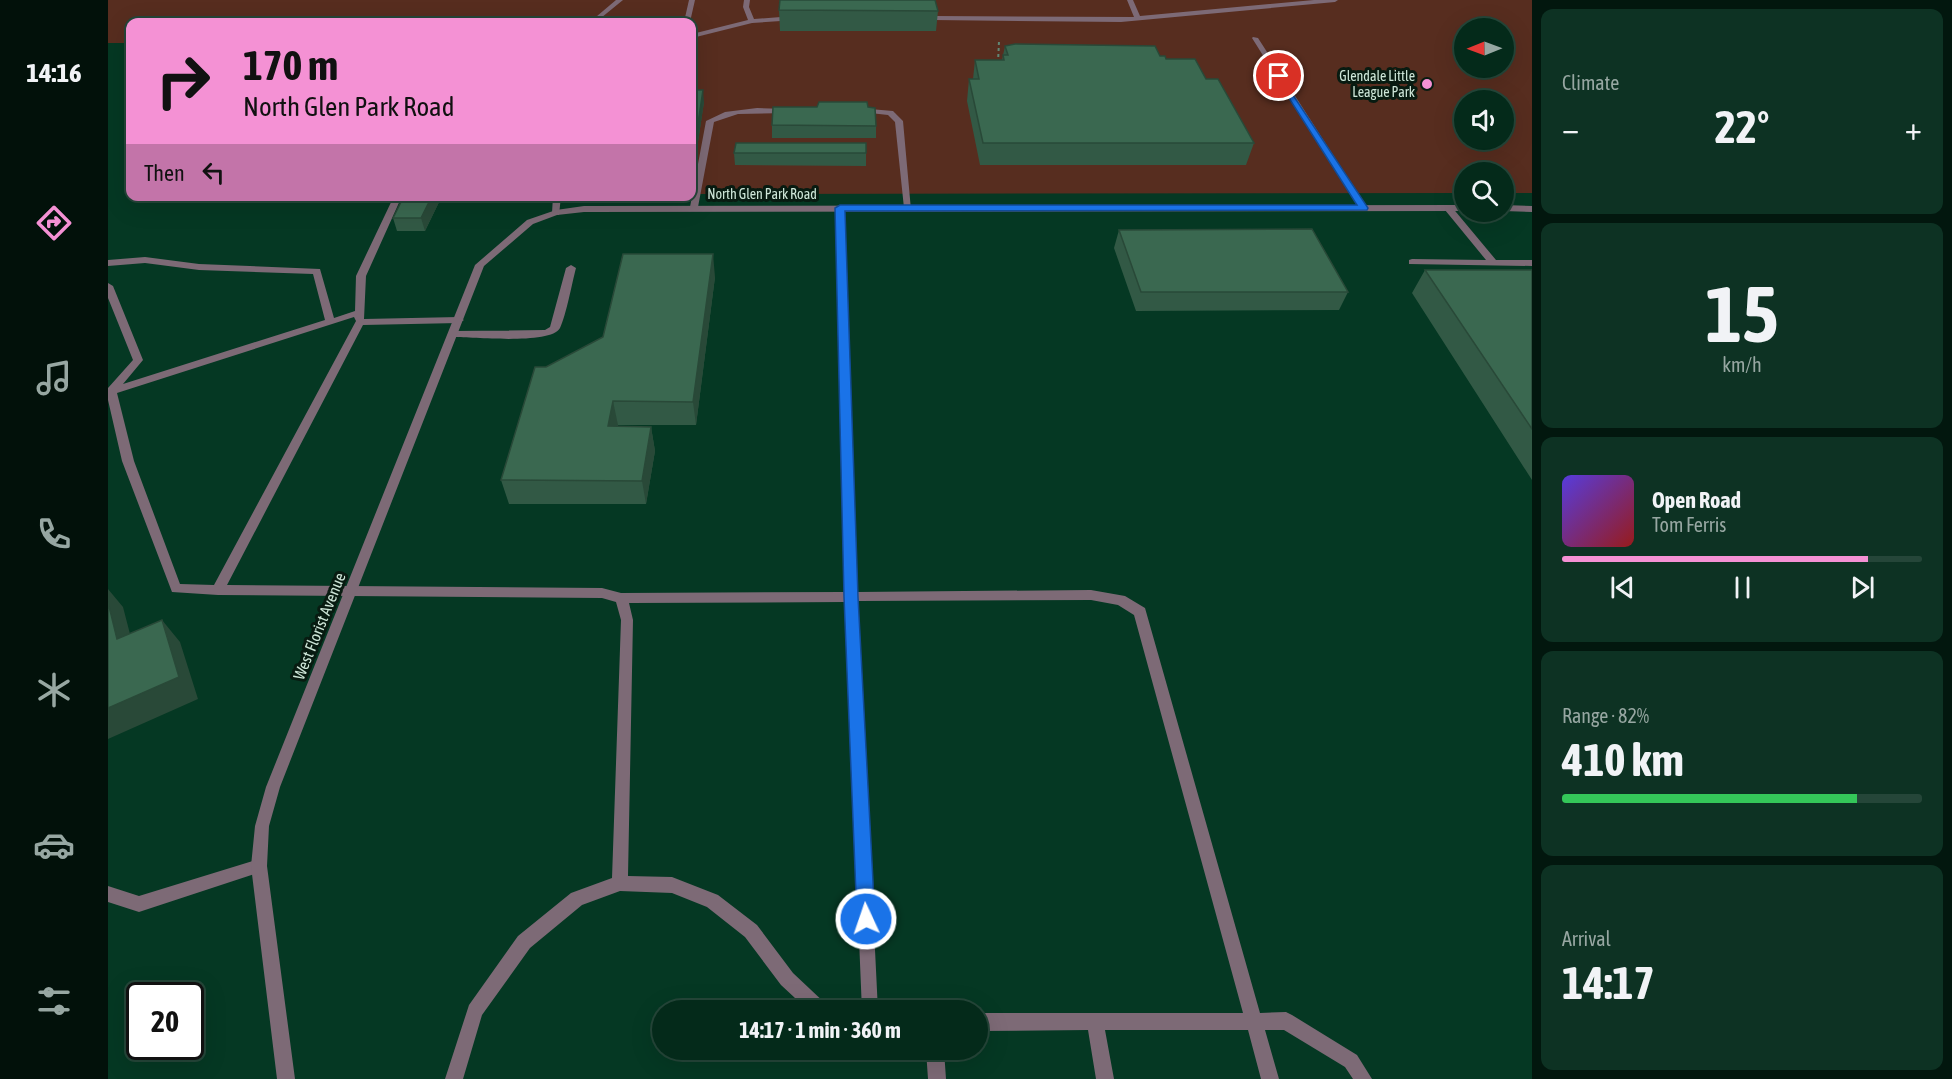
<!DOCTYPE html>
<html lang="en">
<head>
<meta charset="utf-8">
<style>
  body { margin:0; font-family:"Asap Condensed",sans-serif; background:#0d3223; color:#f1f3f6; height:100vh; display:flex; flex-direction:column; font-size:22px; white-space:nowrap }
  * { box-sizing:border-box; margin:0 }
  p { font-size:20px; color:#97a7a2 }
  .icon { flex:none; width:33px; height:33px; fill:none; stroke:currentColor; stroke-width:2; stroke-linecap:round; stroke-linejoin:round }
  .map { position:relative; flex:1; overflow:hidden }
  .side { display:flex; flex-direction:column; gap:9px; padding:9px; background:#02170e; width:420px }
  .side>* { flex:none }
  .banner { position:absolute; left:18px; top:18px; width:570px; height:183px; border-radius:12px; box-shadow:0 6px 24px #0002,0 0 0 2px #254639; background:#f491d4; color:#111; overflow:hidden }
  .needle { width:39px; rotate:269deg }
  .buttons { position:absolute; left:1346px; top:18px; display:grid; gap:12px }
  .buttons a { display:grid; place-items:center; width:60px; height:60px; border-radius:50%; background:#042a1a; box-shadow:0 6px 24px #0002,0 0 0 2px #254639; font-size:30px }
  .speed { position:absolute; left:18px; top:982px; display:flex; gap:12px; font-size:30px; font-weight:700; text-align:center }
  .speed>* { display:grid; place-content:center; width:78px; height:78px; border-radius:50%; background:#042a1a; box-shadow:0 6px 24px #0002,0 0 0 2px #254639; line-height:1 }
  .speed .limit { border:3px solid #111; border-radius:9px; background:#fff; color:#111 }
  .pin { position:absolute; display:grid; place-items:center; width:51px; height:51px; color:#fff; margin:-26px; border:3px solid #fff; border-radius:50%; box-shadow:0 2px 6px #0007 }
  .me { position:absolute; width:66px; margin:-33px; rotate:357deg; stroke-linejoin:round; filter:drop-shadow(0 0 4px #0008) }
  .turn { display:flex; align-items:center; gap:21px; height:126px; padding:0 18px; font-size:27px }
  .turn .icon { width:78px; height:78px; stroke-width:2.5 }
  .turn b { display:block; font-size:42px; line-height:51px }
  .then { display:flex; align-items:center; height:57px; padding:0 18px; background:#0003; gap:12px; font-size:22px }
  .big { font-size:45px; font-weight:700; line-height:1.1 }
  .side .tile { flex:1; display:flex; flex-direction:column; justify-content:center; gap:9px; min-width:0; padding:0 21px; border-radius:12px; background:#0d3223 }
  .side .dial { align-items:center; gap:0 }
  .dial b { font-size:78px; line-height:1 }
  .song { display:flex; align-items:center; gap:18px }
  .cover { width:72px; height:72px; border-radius:9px; background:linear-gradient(135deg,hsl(250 70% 55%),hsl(0 70% 35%)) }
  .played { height:6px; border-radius:3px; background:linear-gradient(90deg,#f491d4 85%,#254639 85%) }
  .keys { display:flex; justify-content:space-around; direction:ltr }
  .heat { display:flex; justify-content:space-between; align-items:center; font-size:33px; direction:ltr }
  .charge { height:9px; border-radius:4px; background:linear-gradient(90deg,#34c759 82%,#254639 0) }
  .trip { position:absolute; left:544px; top:1000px; width:336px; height:60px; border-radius:30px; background:#042a1a; box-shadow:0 6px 24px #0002,0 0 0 2px #254639; font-weight:700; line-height:60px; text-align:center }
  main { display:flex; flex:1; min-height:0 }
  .tab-bar { display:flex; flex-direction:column; width:108px; justify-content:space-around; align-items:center; background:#02110a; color:#97a7a2 }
  .tab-bar .icon { width:42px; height:42px }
  .tab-bar .current { color:#f491d4 }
  .tab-bar b { font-size:27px; color:#f1f3f6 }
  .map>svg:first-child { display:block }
</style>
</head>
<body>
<main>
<nav class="tab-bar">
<b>14:16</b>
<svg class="icon current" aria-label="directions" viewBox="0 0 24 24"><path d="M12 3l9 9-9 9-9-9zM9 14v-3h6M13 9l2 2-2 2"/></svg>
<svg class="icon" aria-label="music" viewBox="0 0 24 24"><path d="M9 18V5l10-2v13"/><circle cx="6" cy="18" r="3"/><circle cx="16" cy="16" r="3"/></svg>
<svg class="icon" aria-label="phone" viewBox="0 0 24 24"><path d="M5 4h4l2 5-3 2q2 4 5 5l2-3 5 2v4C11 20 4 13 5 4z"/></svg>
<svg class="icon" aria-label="climate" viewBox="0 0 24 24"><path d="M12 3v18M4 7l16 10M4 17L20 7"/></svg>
<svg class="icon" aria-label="car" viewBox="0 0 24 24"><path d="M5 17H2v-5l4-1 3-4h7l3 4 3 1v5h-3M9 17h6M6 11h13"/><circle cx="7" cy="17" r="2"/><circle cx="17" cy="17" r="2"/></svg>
<svg class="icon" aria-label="filters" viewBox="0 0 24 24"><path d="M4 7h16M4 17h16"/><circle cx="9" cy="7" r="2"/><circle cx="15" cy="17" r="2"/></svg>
</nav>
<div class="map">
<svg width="1424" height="1079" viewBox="0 0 1424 1079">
  <rect width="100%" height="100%" fill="#053823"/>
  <path fill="#572d1f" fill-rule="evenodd" d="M 0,0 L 1424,0 L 1424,193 L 1395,193 L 1395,172 L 1356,172 L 1356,193 L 584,194 L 584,22 L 22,22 L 22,43 L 0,43 ZM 1356,28 L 1395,28 L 1395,68 L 1356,68 ZM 1356,100 L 1395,100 L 1395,140 L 1356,140 Z"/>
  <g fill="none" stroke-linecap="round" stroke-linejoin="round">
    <path stroke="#608775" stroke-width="2" stroke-dasharray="3 3" stroke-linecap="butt" d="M 890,63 L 891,41"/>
    <path fill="#7d6a76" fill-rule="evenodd" d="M 508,0 L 515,0 L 488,22 L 482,22 Z
      M 581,0 L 587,0 L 582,22 L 576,22 Z
      M 636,0 L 642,0 L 641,7 L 646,19 L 673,17 L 676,19 L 673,21 L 644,23 L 584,38 L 584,34 L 640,20 L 635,7 Z
      M 1019,0 L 1025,0 L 1032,16 L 1206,0 L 1230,0 L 1227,2 L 1013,22 L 825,20 L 822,18 L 825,16 L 1026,17 Z
      M 1145,37 L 1150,38 L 1259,208 L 1258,210 L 1251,208 L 1144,38 Z
      M 649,108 L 679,109 L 683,111 L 679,113 L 630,114 L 606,122 L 590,207 L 583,209 L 582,207 L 598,121 L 617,112 Z
      M 750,108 L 785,111 L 795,121 L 803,210 L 796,208 L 787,122 L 780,115 L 753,112 L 750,112 Z
      M 286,196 L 294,196 L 258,276 L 256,319 L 351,317 L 356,320 L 351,323 L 255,325 L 119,585 L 494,588 L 513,593 L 737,592 L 728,208 L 735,206 L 749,592 L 983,590 L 1017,596 L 1037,608 L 1152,1013 L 1178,1012 L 1184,1015 L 1249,1055 L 1264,1079 L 1245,1079 L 1237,1067 L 1176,1030 L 1157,1030 L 1171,1079 L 1153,1079 L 1140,1030 L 997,1030 L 1006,1079 L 988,1079 L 980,1030 L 870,1031 L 870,1013 L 1135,1013 L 1026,615 L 1010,605 L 983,600 L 750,601 L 770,1011 L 754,1011 L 737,602 L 521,603 L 525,620 L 520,876 L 564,877 L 610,895 L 649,925 L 685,973 L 719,1005 L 721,1011 L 701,1011 L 673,985 L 637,937 L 599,907 L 564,893 L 512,891 L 474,905 L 422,948 L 374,1015 L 355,1079 L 337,1079 L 361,1005 L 410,936 L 463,893 L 504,878 L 513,620 L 508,602 L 494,598 L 110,595 L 64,592 L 14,461 L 0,400 L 0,388 L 25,360 L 0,298 L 0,283 L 5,286 L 35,360 L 15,384 L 217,320 L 205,274 L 91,270 L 37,263 L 0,266 L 0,260 L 37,257 L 91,264 L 212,269 L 226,318 L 247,311 L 248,276 ZM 246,317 L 248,321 L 106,585 L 72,584 L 26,461 L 9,393 Z
      M 445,196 L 453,196 L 451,215 L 444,213 Z
      M 1340,205 L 1343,206 L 1388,260 L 1424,260 L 1424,266 L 1301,264 L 1301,260 L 1304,259 L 1378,260 L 1337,210 L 1337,206 Z
      M 463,265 L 468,268 C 464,283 458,316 452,328 C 443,345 365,337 346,337 L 341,334 L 346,331 L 437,330 L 442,327 L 458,268 Z
      M 151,859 L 156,861 L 159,866 L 156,871 L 31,912 L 0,902 L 0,886 L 31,896 Z
      M 818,1050 L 836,1050 L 838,1079 L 820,1079 Z"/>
    <path fill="#7d6a76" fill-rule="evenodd" d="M 1356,205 L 1356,211 L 476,212 L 449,215 L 425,224 L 376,266 L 172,787 L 161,826 L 159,866 L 187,1079 L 169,1079 L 143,866 L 147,826 L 158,787 L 367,265 L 419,220 L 448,210 L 476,206 Z
      M 1395,205 L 1424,206 L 1424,212 L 1395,211 Z"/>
  </g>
  <path fill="#325945" d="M 671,10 L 830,11 L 828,31 L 672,31 Z
    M 897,46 L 1052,56 L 1098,79 L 1146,143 L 1138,165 L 872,165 L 859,101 L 861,79 L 865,79 L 867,60 L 894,60 Z
    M 584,90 L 596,102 L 588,155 L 584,155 Z
    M 760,107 L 768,126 L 768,138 L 664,138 L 664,125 Z
    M 626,153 L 758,153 L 758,166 L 627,165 Z
    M 334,196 L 317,231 L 289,231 L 285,218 Z
    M 1011,230 L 1240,292 L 1231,310 L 1028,311 L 1006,248 Z
    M 1317,270 L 1424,270 L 1424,480 L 1304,293 Z
    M 607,277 L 588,425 L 510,425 L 510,427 L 543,427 L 547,451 L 538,504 L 401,504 L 393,480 L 438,367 Z"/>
  <path fill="#294938" d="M 595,90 L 596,102 L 588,155 L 587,143 Z
    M 324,196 L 334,196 L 317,231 L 313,218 Z
    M 605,254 L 607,277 L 588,425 L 585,402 Z
    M 505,401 L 510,425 L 505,450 L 500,426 Z
    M 543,427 L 547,451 L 538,504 L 534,481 Z
    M 0,589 L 15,607 L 29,661 L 9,639 L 0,602 Z
    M 54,620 L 72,642 L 90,699 L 0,739 L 0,708 Z"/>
  <path fill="#3a6850" stroke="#294938" stroke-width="1.5" d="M 672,0 L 827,0 L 830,11 L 671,10 Z
    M 907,44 L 1047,46 L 1052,56 L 1057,56 L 1058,59 L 1087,59 L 1098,79 L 1110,79 L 1146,143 L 875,143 L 861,79 L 871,79 L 867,60 L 896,60 L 895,55 L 900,55 L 897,46 Z
    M 584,90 L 595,90 L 587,143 L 584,143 Z
    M 711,102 L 759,102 L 760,107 L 767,108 L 768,126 L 664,125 L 665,107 L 709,107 Z
    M 628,143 L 758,143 L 758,153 L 626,153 Z
    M 296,196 L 324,196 L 313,218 L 285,218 Z
    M 1204,229 L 1240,292 L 1033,292 L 1011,230 Z
    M 515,254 L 605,254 L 585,402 L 505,401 L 500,426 L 543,427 L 534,481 L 393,480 L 427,367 L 438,367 L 495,337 Z
    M 1317,270 L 1424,270 L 1424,429 Z
    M 0,602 L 9,639 L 54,620 L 71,677 L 0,708 Z"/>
  <path fill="#1a73e8" stroke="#114b97" stroke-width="1.5" d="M 1171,74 L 1260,208 L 1259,210 L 737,211 L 750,597 L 767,919 L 764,925 L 758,928 L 752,925 L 749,919 L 736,597 L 727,208 L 732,205 L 1249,205 L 1167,76 Z"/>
  <circle fill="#f491d4" stroke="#081b11" stroke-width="2" cx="1319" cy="84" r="6"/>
  <g text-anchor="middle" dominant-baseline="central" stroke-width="6" stroke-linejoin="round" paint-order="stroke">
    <g font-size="14" fill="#cee6d8" stroke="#081b11" text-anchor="end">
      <text x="1307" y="76">Glendale Little<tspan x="1307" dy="16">League Park</tspan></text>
    </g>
    <g font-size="14" fill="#cee6d8" stroke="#081b11">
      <text x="654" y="194">North Glen Park Road</text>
    </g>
    <g font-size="16" fill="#cee6d8" stroke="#081b11">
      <text transform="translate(211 626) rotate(-68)">West Florist Avenue</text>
    </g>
  </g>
</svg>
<div class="buttons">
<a><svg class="needle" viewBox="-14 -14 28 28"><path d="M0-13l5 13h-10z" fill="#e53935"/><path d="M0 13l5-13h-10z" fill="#97a7a2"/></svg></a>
<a><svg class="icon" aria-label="sound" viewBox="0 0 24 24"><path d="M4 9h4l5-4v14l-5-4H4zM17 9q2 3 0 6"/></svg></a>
<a><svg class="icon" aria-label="search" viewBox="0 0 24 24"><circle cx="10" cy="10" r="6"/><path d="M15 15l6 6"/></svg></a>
</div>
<div class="speed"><div class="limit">20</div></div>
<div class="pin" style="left:1171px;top:76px;background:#d93025"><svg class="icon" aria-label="arrive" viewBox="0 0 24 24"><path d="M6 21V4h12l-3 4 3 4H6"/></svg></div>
<svg class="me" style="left:758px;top:919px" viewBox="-20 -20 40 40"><circle r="17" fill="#1a73e8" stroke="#fff" stroke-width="3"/><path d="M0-11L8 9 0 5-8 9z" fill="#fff"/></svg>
<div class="trip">14:17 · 1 min · 360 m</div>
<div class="banner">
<div class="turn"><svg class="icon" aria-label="right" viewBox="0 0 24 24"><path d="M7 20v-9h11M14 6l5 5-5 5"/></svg><div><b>170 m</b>North Glen Park Road</div></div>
<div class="then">Then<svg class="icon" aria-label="left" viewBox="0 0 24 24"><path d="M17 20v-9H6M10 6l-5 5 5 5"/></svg></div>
</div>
</div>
<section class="side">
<div class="tile"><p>Climate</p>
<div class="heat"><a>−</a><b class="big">22°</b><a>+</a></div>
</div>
<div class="tile dial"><b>15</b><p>km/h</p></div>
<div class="tile">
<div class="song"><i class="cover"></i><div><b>Open Road</b><p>Tom Ferris</p></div></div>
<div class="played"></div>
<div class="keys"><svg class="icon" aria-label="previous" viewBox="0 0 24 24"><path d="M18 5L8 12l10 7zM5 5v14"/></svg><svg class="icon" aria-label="pause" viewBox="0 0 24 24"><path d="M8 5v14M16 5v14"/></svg><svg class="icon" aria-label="next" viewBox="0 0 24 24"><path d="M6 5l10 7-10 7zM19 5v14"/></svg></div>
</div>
<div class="tile"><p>Range · 82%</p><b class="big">410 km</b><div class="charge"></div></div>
<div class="tile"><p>Arrival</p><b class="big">14:17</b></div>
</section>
</main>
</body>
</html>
